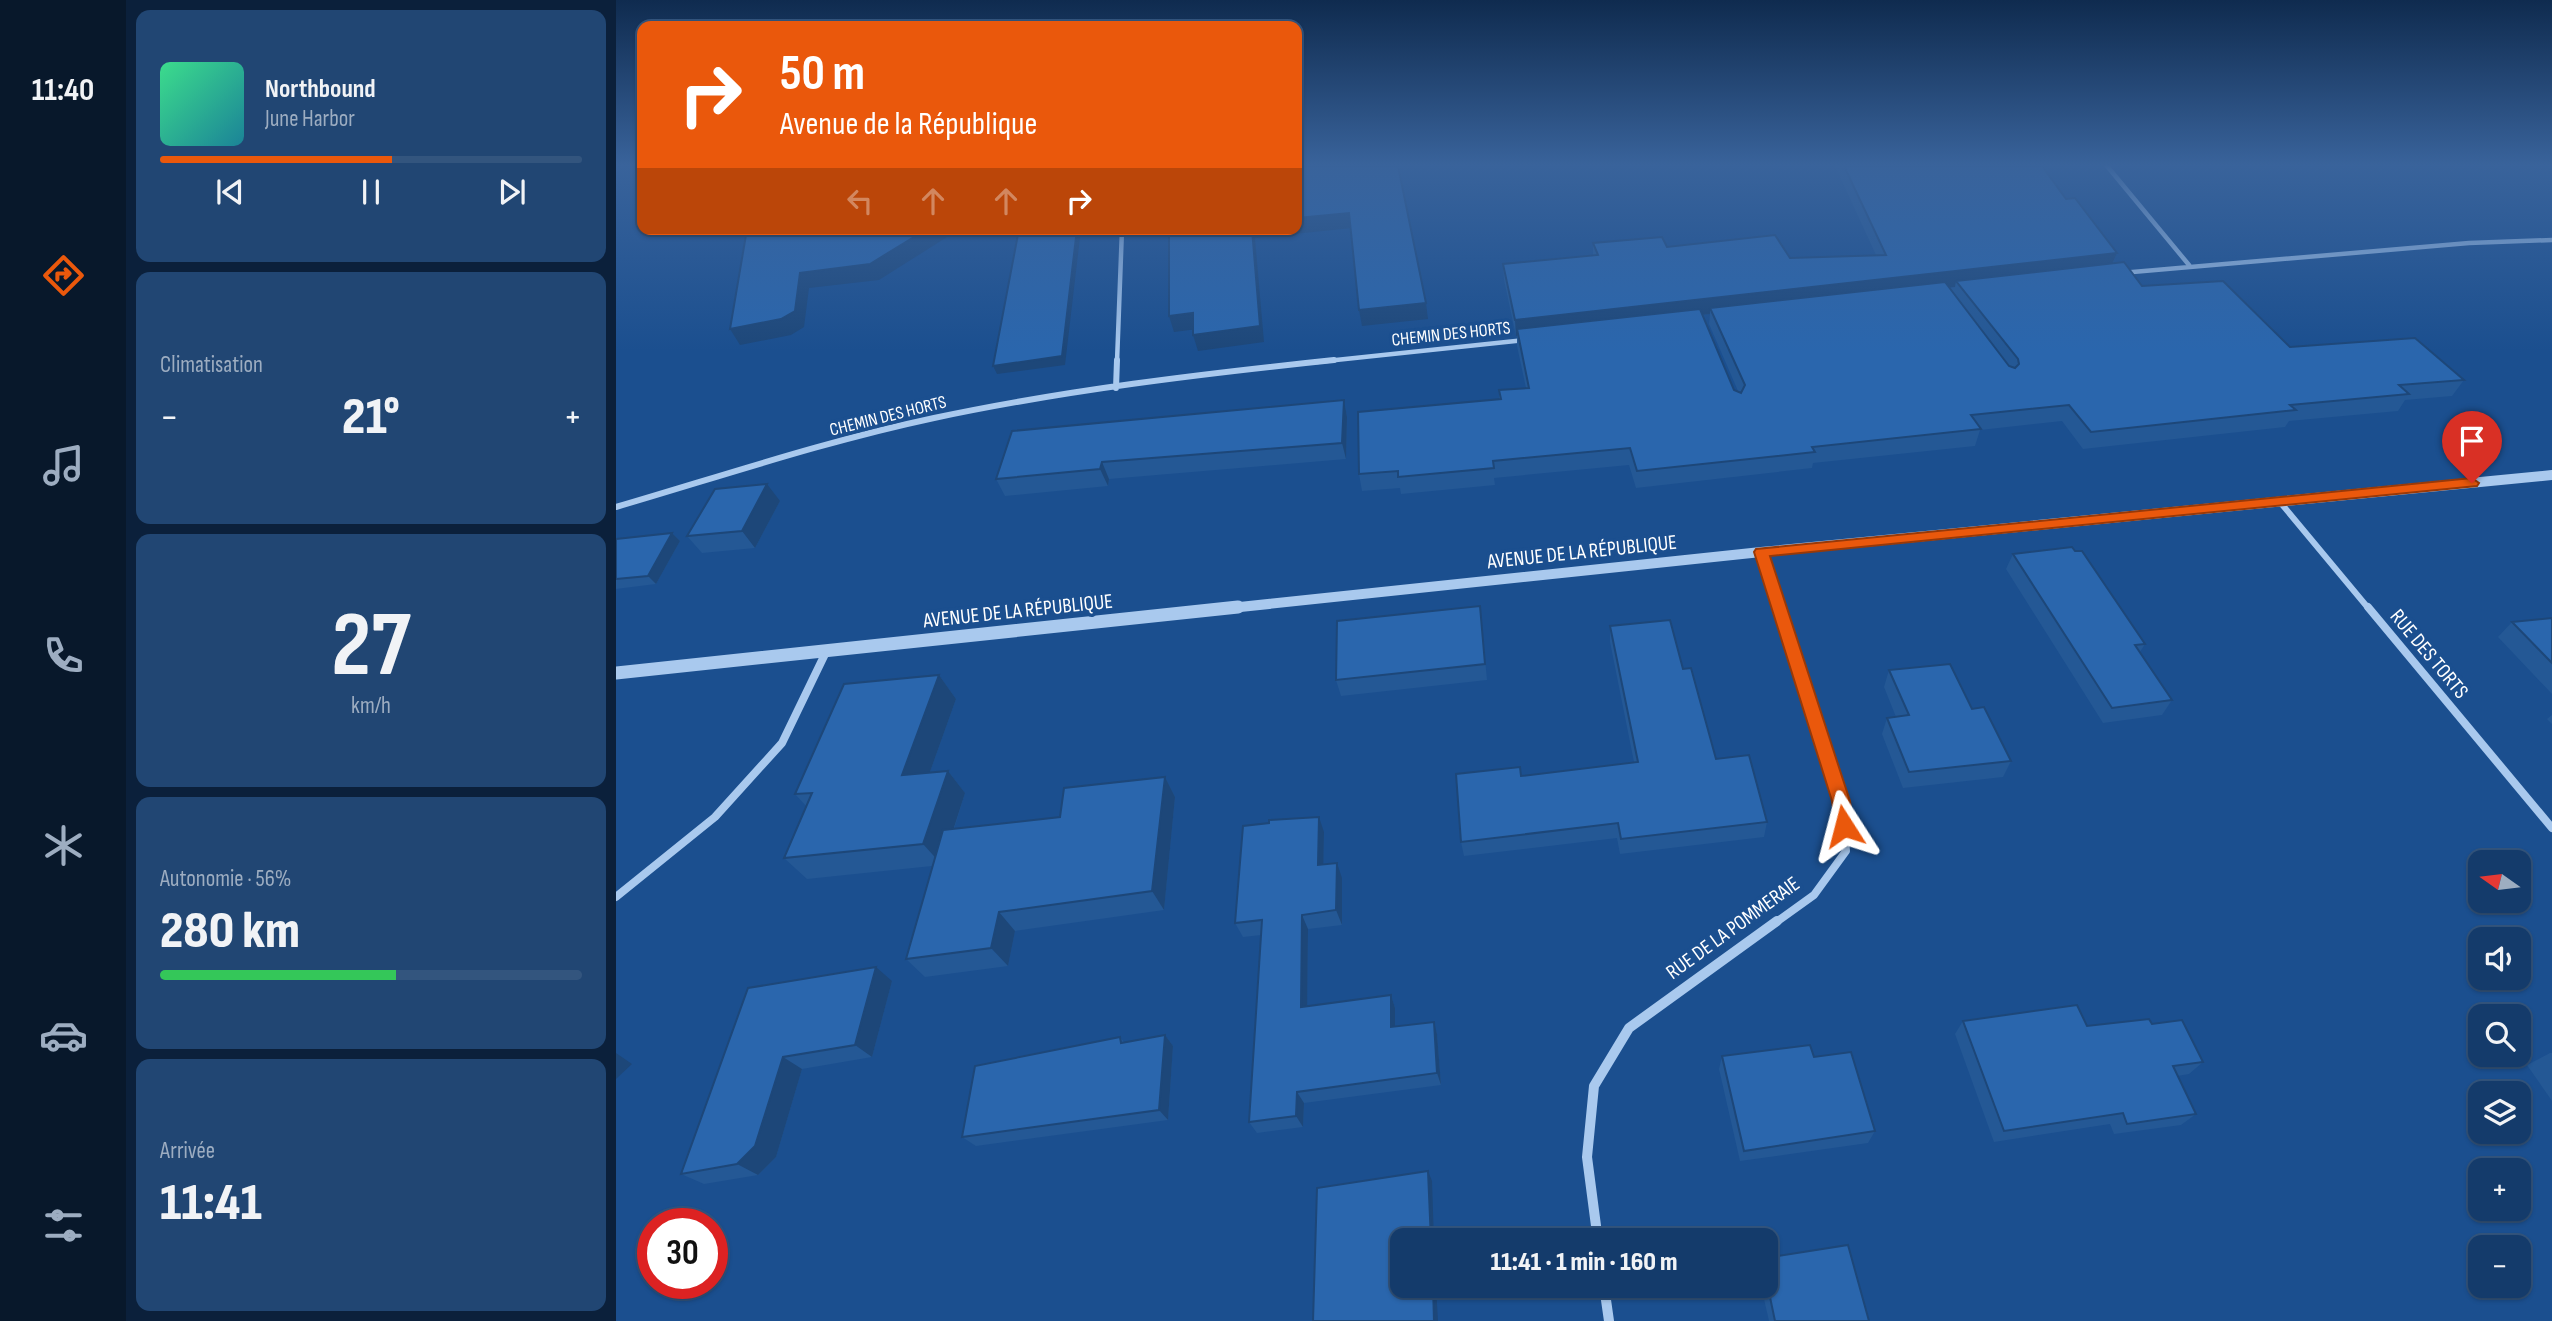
<!DOCTYPE html>
<html lang="fr">
<head>
<meta charset="utf-8">
<style>
  body { margin:0; font-family:"Sofia Sans Condensed",sans-serif; background:#214673; color:#f1f3f6; height:100vh; display:flex; flex-direction:column; font-size:26px; white-space:nowrap }
  * { box-sizing:border-box; margin:0 }
  p { font-size:23px; color:#9dadc1 }
  .icon { flex:none; width:38px; height:38px; fill:none; stroke:currentColor; stroke-width:2; stroke-linecap:round; stroke-linejoin:round }
  .map { position:relative; flex:1; overflow:hidden }
  .side { display:flex; flex-direction:column; gap:10px; padding:10px; background:#0b203b; width:490px }
  .side>* { flex:none }
  .top-card { position:absolute; left:21px; top:21px; width:665px; height:214px; border-radius:14px; box-shadow:0 2px 5px #0004,0 0 0 2px #33557e; background:#ea580c; color:#fff; overflow:hidden }
  .needle { width:46px; rotate:284deg }
  .buttons { position:absolute; left:1852px; top:850px; display:grid; gap:14px }
  .buttons a { display:grid; place-items:center; width:63px; height:63px; border-radius:14px; background:#143b6b; box-shadow:0 2px 5px #0004,0 0 0 2px #33557e; font-size:35px }
  .speed { position:absolute; left:21px; top:1208px; display:flex; gap:14px; font-size:35px; font-weight:700; text-align:center }
  .speed>* { display:grid; place-content:center; width:91px; height:91px; border-radius:50%; background:#143b6b; box-shadow:0 2px 5px #0004,0 0 0 2px #33557e; line-height:1 }
  .speed .limit { border:10px solid #d22; background:#fff; color:#111 }
  .pin { position:absolute; display:grid; place-items:center; width:60px; height:60px; color:#fff; margin:-72px -30px; border-radius:50% 50% 50% 0; rotate:-45deg; box-shadow:0 0 7px #0007 }
  .pin .icon { rotate:45deg }
  .me { position:absolute; width:77px; margin:-38px; rotate:351deg; stroke-linejoin:round; filter:drop-shadow(0 0 5px #0008) }
  .turn { display:flex; align-items:center; gap:24px; height:147px; padding:0 28px; font-size:32px }
  .turn .icon { width:91px; height:91px; stroke-width:2.5 }
  .turn b { display:block; font-size:49px; line-height:60px }
  .lanes { display:flex; align-items:center; height:66px; padding:0 28px; background:#0003; justify-content:center; gap:35px; direction:ltr }
  .lanes .off { opacity:.35 }
  .big { font-size:52px; font-weight:800; line-height:1.1 }
  .side .card { flex:1; display:flex; flex-direction:column; justify-content:center; gap:10px; min-width:0; padding:0 24px; border-radius:14px; background:#214673 }
  .side .dial { align-items:center; gap:0 }
  .dial b { font-size:91px; line-height:1 }
  .song { display:flex; align-items:center; gap:21px }
  .cover { width:84px; height:84px; border-radius:10px; background:linear-gradient(135deg,hsl(150 70% 55%),hsl(190 70% 35%)) }
  .played { height:7px; border-radius:4px; background:linear-gradient(90deg,#ea580c 55%,#33557e 55%) }
  .keys { display:flex; justify-content:space-around; direction:ltr }
  .heat { display:flex; justify-content:space-between; align-items:center; font-size:38px; direction:ltr }
  .charge { height:10px; border-radius:5px; background:linear-gradient(90deg,#34c759 56%,#33557e 0) }
  .trip { position:absolute; left:774px; top:1228px; width:388px; height:70px; border-radius:14px; background:#143b6b; box-shadow:0 2px 5px #0004,0 0 0 2px #33557e; font-weight:800; line-height:70px; text-align:center }
  main { display:flex; flex:1; min-height:0 }
  .tab-bar { display:flex; flex-direction:column; width:126px; justify-content:space-around; align-items:center; background:#08182b; color:#9dadc1 }
  .tab-bar .icon { width:49px; height:49px }
  .tab-bar .selected { color:#ea580c }
  .tab-bar b { font-size:32px; color:#f1f3f6 }
  .map>svg:first-child { display:block }
</style>
</head>
<body>
<main>
<nav class="tab-bar">
<b>11:40</b>
<svg class="icon selected" aria-label="directions" viewBox="0 0 24 24"><path d="M12 3l9 9-9 9-9-9zM9 14v-3h6M13 9l2 2-2 2"/></svg>
<svg class="icon" aria-label="music" viewBox="0 0 24 24"><path d="M9 18V5l10-2v13"/><circle cx="6" cy="18" r="3"/><circle cx="16" cy="16" r="3"/></svg>
<svg class="icon" aria-label="phone" viewBox="0 0 24 24"><path d="M5 4h4l2 5-3 2q2 4 5 5l2-3 5 2v4C11 20 4 13 5 4z"/></svg>
<svg class="icon" aria-label="climate" viewBox="0 0 24 24"><path d="M12 3v18M4 7l16 10M4 17L20 7"/></svg>
<svg class="icon" aria-label="car" viewBox="0 0 24 24"><path d="M5 17H2v-5l4-1 3-4h7l3 4 3 1v5h-3M9 17h6M6 11h13"/><circle cx="7" cy="17" r="2"/><circle cx="17" cy="17" r="2"/></svg>
<svg class="icon" aria-label="filters" viewBox="0 0 24 24"><path d="M4 7h16M4 17h16"/><circle cx="9" cy="7" r="2"/><circle cx="15" cy="17" r="2"/></svg>
</nav>
<section class="side">
<div class="card">
<div class="song"><i class="cover"></i><div><b>Northbound</b><p>June Harbor</p></div></div>
<div class="played"></div>
<div class="keys"><svg class="icon" aria-label="previous" viewBox="0 0 24 24"><path d="M18 5L8 12l10 7zM5 5v14"/></svg><svg class="icon" aria-label="pause" viewBox="0 0 24 24"><path d="M8 5v14M16 5v14"/></svg><svg class="icon" aria-label="next" viewBox="0 0 24 24"><path d="M6 5l10 7-10 7zM19 5v14"/></svg></div>
</div>
<div class="card"><p>Climatisation</p>
<div class="heat"><a>−</a><b class="big">21°</b><a>+</a></div>
</div>
<div class="card dial"><b>27</b><p>km/h</p></div>
<div class="card"><p>Autonomie · 56%</p><b class="big">280 km</b><div class="charge"></div></div>
<div class="card"><p>Arrivée</p><b class="big">11:41</b></div>
</section>
<div class="map">
<svg width="1936" height="1321" viewBox="0 0 1936 1321">
  <rect width="100%" height="100%" fill="#1b4f8f"/>
  <g fill="none" stroke-linecap="round" stroke-linejoin="round">
    <path stroke="#a9c9ee" stroke-width="4.5" d="M 1491,166 L 1573,265
      M 1505,273 L 1853,243 L 1936,240
      M 501,362 L 506,229
      M 701,362 L 909,340"/>
    <path stroke="#a9c9ee" stroke-width="6" d="M 500,388 L 501,360
      M 1664,502 L 1753,609
      M 0,507 C 106,476 210,441 318,418 C 450,390 584,374 718,360
      M 1145,552 L 1163,609"/>
    <path stroke="#a9c9ee" stroke-width="8" d="M 1752,607 L 1936,828
      M 0,897 L 99,817 L 166,743 L 210,652
      M 1159,923 L 1198,895 L 1230,851 L 1225,801 L 1163,607"/>
    <path stroke="#a9c9ee" stroke-width="10" d="M 982,1241 L 971,1157 L 978,1086 L 1013,1028 L 1161,921
      M 988,1286 L 993,1321"/>
    <path stroke="#a9c9ee" stroke-width="10" d="M 605,609 L 1145,552 L 1936,475"/>
    <path stroke="#a9c9ee" stroke-width="13" d="M 0,673 L 622,607"/>
  </g>
  <path fill="#245895" fill-rule="evenodd" d="M 1219,166 L 1426,166 L 1450,199 L 1501,253 L 1497,263 L 1526,286 L 1674,347 L 1848,380 L 1836,396 L 1789,400 L 1782,411 L 1673,421 L 1669,427 L 1467,449 L 1446,421 L 1364,430 L 1359,446 L 1197,463 L 1196,468 L 1020,488 L 1013,465 L 878,478 L 879,485 L 785,494 L 784,488 L 746,491 L 743,474 L 883,399 L 883,390 L 910,388 L 901,346 L 901,336 L 900,336 L 888,280 L 887,264 L 977,256 L 977,243 L 1051,247 L 1174,258 L 1260,255 ZM 1094,314 L 1093,324 L 1122,391 L 1118,390 L 1087,315 Z
    M 728,400 L 731,417 L 730,459 L 493,479 L 492,486 L 389,496 L 380,479 Z
    M 164,501 L 139,548 L 86,553 L 71,536 Z
    M 56,533 L 64,541 L 40,584 L 0,589 L 0,539 Z
    M 1397,554 L 1529,644 L 1524,652 L 1556,700 L 1546,715 L 1487,723 L 1390,569 Z
    M 864,606 L 871,680 L 725,696 L 720,680 Z
    M 1936,618 L 1936,694 L 1882,637 L 1896,622 Z
    M 994,626 L 1067,669 L 1100,759 L 1151,822 L 1148,837 L 1004,854 L 1001,838 L 848,856 L 845,842 L 905,776 L 1018,762 L 994,642 Z
    M 1273,670 L 1356,709 L 1395,761 L 1387,777 L 1287,788 L 1266,734 L 1271,718 L 1280,717 L 1268,687 Z
    M 323,675 L 340,699 L 314,772 L 332,771 L 349,793 L 338,829 L 444,817 L 549,777 L 559,797 L 548,910 L 399,931 L 392,966 L 309,977 L 290,959 L 316,866 L 191,879 L 168,858 L 190,806 L 179,794 Z
    M 1936,715 L 1936,724 L 1931,719 Z
    M 708,832 L 707,865 L 726,878 L 726,925 L 692,929 L 691,1006 L 775,995 L 779,1008 L 779,1026 L 818,1022 L 821,1034 L 825,1085 L 688,1103 L 687,1127 L 641,1133 L 633,1122 L 645,935 L 627,937 L 619,923 Z
    M 276,981 L 256,1057 L 186,1069 L 160,1157 L 142,1175 L 88,1184 L 65,1174 L 132,988 Z
    M 1347,1021 L 1471,1026 L 1536,1024 L 1587,1062 L 1573,1074 L 1561,1076 L 1580,1114 L 1565,1125 L 1498,1134 L 1494,1124 L 1378,1142 L 1339,1034 Z
    M 549,1035 L 557,1046 L 552,1120 L 360,1146 L 346,1137 L 504,1037 L 508,1042 Z
    M 1934,1053 L 1936,1053 L 1936,1101 L 1911,1065 Z
    M 1106,1056 L 1198,1057 L 1259,1131 L 1252,1143 L 1124,1161 L 1103,1069 Z
    M 1150,1258 L 1253,1321 L 1153,1321 L 1145,1286 L 1150,1286 Z"/>
  <path fill="#1d4779" d="M 733,213 L 736,228 L 639,238 L 648,342 L 582,351 L 577,335 L 636,229 L 681,229 L 681,218 Z
    M 311,229 L 339,229 L 339,232 L 263,280 L 193,288 L 188,327 L 175,335 L 124,345 L 114,329 L 184,273 Z
    M 461,229 L 465,229 L 449,365 L 381,374 L 377,366 Z
    M 1501,253 L 1494,269 L 1340,281 L 1339,287 L 1097,314 L 1094,308 L 1094,314 L 902,336 L 901,329 L 901,336 L 900,336 L 899,320 Z
    M 810,303 L 812,319 L 746,326 L 743,310 Z
    M 577,313 L 582,329 L 558,332 L 553,316 Z
    M 728,400 L 731,417 L 730,459 L 726,443 Z
    M 486,462 L 493,479 L 492,486 L 484,469 Z
    M 151,484 L 164,501 L 139,548 L 126,531 Z
    M 56,533 L 64,541 L 40,584 L 32,576 Z
    M 323,675 L 340,699 L 305,797 L 286,775 Z
    M 332,771 L 349,793 L 326,865 L 307,844 Z
    M 549,777 L 559,797 L 548,910 L 536,891 Z
    M 703,817 L 708,832 L 707,880 L 702,865 Z
    M 721,863 L 726,878 L 726,925 L 720,910 Z
    M 383,912 L 399,931 L 392,966 L 375,948 Z
    M 686,915 L 692,929 L 691,1019 L 685,1007 Z
    M 260,967 L 276,981 L 256,1057 L 239,1045 Z
    M 775,995 L 779,1008 L 779,1039 L 775,1027 Z
    M 818,1022 L 821,1034 L 825,1085 L 821,1073 Z
    M 549,1035 L 557,1046 L 552,1120 L 543,1110 Z
    M 0,1053 L 16,1064 L 0,1079 Z
    M 167,1057 L 186,1069 L 160,1157 L 142,1175 L 121,1164 Z
    M 681,1092 L 688,1103 L 687,1127 L 680,1116 Z
    M 812,1171 L 816,1181 L 818,1241 L 815,1241 Z
    M 817,1286 L 820,1286 L 822,1321 L 818,1321 Z"/>
  <path fill="#2a66ad" stroke="#1d4779" stroke-width="2" d="M 681,166 L 782,166 L 810,303 L 743,310 L 733,213 L 681,218 Z
    M 1228,166 L 1426,166 L 1450,199 L 1459,198 L 1501,253 L 899,320 L 887,264 L 982,255 L 977,243 L 1046,237 L 1051,247 L 1159,235 L 1174,258 L 1270,255 Z
    M 131,229 L 311,229 L 254,264 L 184,273 L 179,311 L 165,319 L 114,329 Z
    M 403,229 L 461,229 L 446,356 L 377,366 Z
    M 553,229 L 636,229 L 644,326 L 577,335 L 577,313 L 553,316 Z
    M 1508,262 L 1526,286 L 1607,281 L 1674,347 L 1799,338 L 1848,380 L 1783,385 L 1793,394 L 1674,405 L 1680,410 L 1475,432 L 1453,405 L 1355,415 L 1365,429 L 1196,447 L 1199,452 L 1021,471 L 1014,448 L 877,461 L 878,468 L 782,477 L 782,471 L 743,474 L 742,412 L 885,399 L 883,390 L 913,388 L 901,329 L 1084,309 L 1118,390 L 1125,393 L 1129,385 L 1094,308 L 1329,282 L 1393,366 L 1399,368 L 1403,364 L 1402,359 L 1340,281 Z
    M 728,400 L 726,443 L 486,462 L 484,469 L 380,479 L 396,431 Z
    M 151,484 L 126,531 L 71,536 L 99,489 Z
    M 56,533 L 32,576 L 0,579 L 0,539 Z
    M 1456,547 L 1459,551 L 1466,551 L 1529,644 L 1519,645 L 1556,700 L 1496,708 L 1397,554 Z
    M 864,606 L 869,664 L 720,680 L 721,621 Z
    M 1936,618 L 1936,663 L 1896,622 Z
    M 1054,620 L 1067,669 L 1075,668 L 1100,759 L 1133,755 L 1151,822 L 1005,839 L 1002,823 L 845,842 L 840,774 L 904,767 L 905,776 L 1022,762 L 994,626 Z
    M 1334,664 L 1356,709 L 1368,707 L 1395,761 L 1293,772 L 1271,718 L 1293,715 L 1273,670 Z
    M 323,675 L 286,775 L 332,771 L 307,844 L 168,858 L 196,793 L 179,794 L 228,684 Z
    M 549,777 L 536,891 L 383,912 L 375,948 L 290,959 L 327,830 L 444,817 L 448,788 Z
    M 703,817 L 702,865 L 721,863 L 720,910 L 686,915 L 685,1007 L 775,995 L 775,1027 L 818,1022 L 821,1073 L 681,1092 L 680,1116 L 633,1122 L 646,920 L 619,923 L 627,826 L 653,823 L 653,820 Z
    M 260,967 L 239,1045 L 167,1057 L 139,1146 L 121,1164 L 65,1174 L 132,988 Z
    M 1461,1005 L 1471,1026 L 1533,1019 L 1536,1024 L 1566,1020 L 1587,1062 L 1557,1066 L 1580,1114 L 1511,1124 L 1507,1113 L 1388,1131 L 1347,1021 Z
    M 549,1035 L 543,1110 L 346,1137 L 359,1066 L 504,1037 L 505,1043 Z
    M 1194,1045 L 1198,1057 L 1235,1052 L 1259,1131 L 1128,1151 L 1106,1056 Z
    M 812,1171 L 815,1241 L 786,1241 L 786,1286 L 817,1286 L 818,1321 L 697,1321 L 701,1188 Z
    M 1232,1245 L 1253,1321 L 1159,1321 L 1150,1278 L 1150,1258 Z"/>
  <linearGradient id="sky" x2="0" y2="1"><stop stop-color="#0f2b4f"/><stop offset="0.47" stop-color="#39639b"/><stop offset="1" stop-color="#39639b" stop-opacity="0"/></linearGradient>
  <rect width="1936" height="351" fill="url(#sky)"/>
  <path fill="#ea580c" stroke="#983908" stroke-width="2" d="M 1856,478 L 1863,483 L 1861,486 L 1154,556 L 1234,801 L 1237,826 L 1234,832 L 1228,834 L 1221,832 L 1216,801 L 1138,552 L 1140,549 Z"/>
  <g text-anchor="middle" dominant-baseline="central" stroke-width="7" stroke-linejoin="round" paint-order="stroke">
    <g font-size="18" fill="#fff" stroke="#1b4f8f">
      <text transform="translate(835 334) rotate(-6)">CHEMIN DES HORTS</text>
      <text transform="translate(272 416) rotate(-14)">CHEMIN DES HORTS</text>
    </g>
    <g font-size="21" fill="#fff" stroke="#1b4f8f">
      <text transform="translate(966 552) rotate(-6)">AVENUE DE LA RÉPUBLIQUE</text>
      <text transform="translate(402 611) rotate(-6)">AVENUE DE LA RÉPUBLIQUE</text>
      <text transform="translate(1813 654) rotate(50)">RUE DES TORTS</text>
      <text transform="translate(1117 928) rotate(-36)">RUE DE LA POMMERAIE</text>
    </g>
  </g>
</svg>
<div class="buttons">
<a><svg class="needle" viewBox="-14 -14 28 28"><path d="M0-13l5 13h-10z" fill="#e53935"/><path d="M0 13l5-13h-10z" fill="#9dadc1"/></svg></a>
<a><svg class="icon" aria-label="sound" viewBox="0 0 24 24"><path d="M4 9h4l5-4v14l-5-4H4zM17 9q2 3 0 6"/></svg></a>
<a><svg class="icon" aria-label="search" viewBox="0 0 24 24"><circle cx="10" cy="10" r="6"/><path d="M15 15l6 6"/></svg></a>
<a><svg class="icon" aria-label="layers" viewBox="0 0 24 24"><path d="M12 4l9 5-9 5-9-5zM3 14l9 5 9-5"/></svg></a>
<a>+</a>
<a>−</a>
</div>
<div class="speed"><div class="limit">30</div></div>
<div class="pin" style="left:1856px;top:483px;background:#d93025"><svg class="icon" aria-label="arrive" viewBox="0 0 24 24"><path d="M6 21V4h12l-3 4 3 4H6"/></svg></div>
<svg class="me" style="left:1228px;top:826px" viewBox="-20 -20 40 40"><path d="M0-17L14 15 0 8-14 15z" fill="#ea580c" stroke="#fff" stroke-width="4"/></svg>
<div class="trip">11:41 · 1 min · 160 m</div>
<div class="top-card">
<div class="turn"><svg class="icon" aria-label="right" viewBox="0 0 24 24"><path d="M7 20v-9h11M14 6l5 5-5 5"/></svg><div><b>50 m</b>Avenue de la République</div></div>
<div class="lanes"><svg class="icon off" aria-label="left" viewBox="0 0 24 24"><path d="M17 20v-9H6M10 6l-5 5 5 5"/></svg><svg class="icon off" aria-label="ahead" viewBox="0 0 24 24"><path d="M12 20V5M6 11l6-6 6 6"/></svg><svg class="icon off" aria-label="ahead" viewBox="0 0 24 24"><path d="M12 20V5M6 11l6-6 6 6"/></svg><svg class="icon" aria-label="right" viewBox="0 0 24 24"><path d="M7 20v-9h11M14 6l5 5-5 5"/></svg></div>
</div>
</div>
</main>
</body>
</html>
